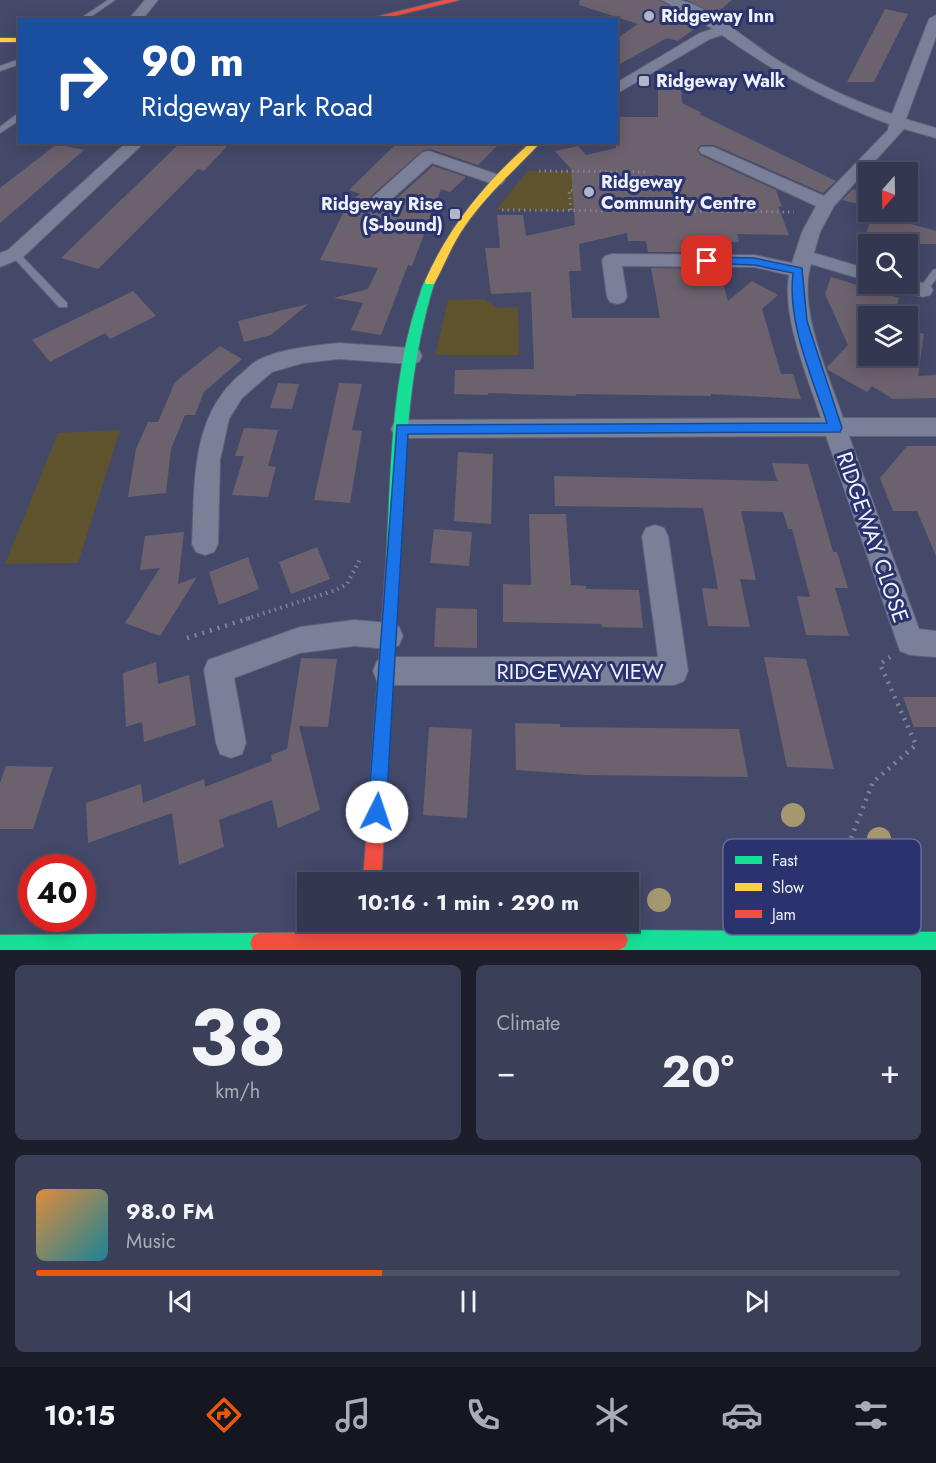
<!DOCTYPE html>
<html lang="en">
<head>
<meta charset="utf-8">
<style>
  body { margin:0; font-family:Jost,sans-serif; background:#3b3f57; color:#f1f3f6; height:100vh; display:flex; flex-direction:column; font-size:22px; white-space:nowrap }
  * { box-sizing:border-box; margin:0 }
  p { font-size:20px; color:#a9acb7 }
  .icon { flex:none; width:33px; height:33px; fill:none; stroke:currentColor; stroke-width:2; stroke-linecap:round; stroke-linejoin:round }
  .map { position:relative; height:950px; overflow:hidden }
  .panel { display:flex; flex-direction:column; gap:15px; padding:15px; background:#1c1e2c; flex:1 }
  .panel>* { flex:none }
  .banner { position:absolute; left:18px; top:18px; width:600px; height:126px; border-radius:0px; box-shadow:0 3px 15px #0003,0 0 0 2px #4e5167; background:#1a4fa0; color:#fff; overflow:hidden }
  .needle { width:39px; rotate:200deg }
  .buttons { position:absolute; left:858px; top:162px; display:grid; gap:12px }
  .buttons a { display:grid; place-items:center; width:60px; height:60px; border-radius:0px; background:#333750; box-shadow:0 3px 15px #0003,0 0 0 2px #4e5167; font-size:30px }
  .speed { position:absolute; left:18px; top:854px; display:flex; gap:12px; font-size:30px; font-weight:700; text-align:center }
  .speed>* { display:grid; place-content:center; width:78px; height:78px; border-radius:50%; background:#333750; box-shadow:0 3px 15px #0003,0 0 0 2px #4e5167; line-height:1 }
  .speed .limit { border:9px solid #d22; background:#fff; color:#111 }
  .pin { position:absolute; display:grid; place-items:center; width:51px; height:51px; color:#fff; margin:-26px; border-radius:12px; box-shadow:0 3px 9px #0006 }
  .me { position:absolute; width:66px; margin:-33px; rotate:4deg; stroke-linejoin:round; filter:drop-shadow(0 0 4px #0008) }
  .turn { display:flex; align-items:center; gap:21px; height:126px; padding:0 24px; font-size:27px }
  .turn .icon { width:78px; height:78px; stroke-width:2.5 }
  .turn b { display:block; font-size:42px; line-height:51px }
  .big { font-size:45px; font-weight:700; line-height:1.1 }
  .panel .card { flex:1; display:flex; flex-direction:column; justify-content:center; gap:9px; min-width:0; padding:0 21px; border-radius:9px; background:#3b3f57 }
  .panel .dial { align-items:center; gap:0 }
  .dial b { font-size:78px; line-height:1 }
  .song { display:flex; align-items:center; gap:18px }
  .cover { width:72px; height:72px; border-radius:9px; background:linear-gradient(135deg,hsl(30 70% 55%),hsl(190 70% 35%)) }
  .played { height:6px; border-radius:3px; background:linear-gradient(90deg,#ea580c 40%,#4e5167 40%) }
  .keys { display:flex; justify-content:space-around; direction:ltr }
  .heat { display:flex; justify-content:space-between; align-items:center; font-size:33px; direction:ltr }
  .panel .tiles { flex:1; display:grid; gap:15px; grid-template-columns:1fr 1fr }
  .card:last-child { grid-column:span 2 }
  .trip { position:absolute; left:297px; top:872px; width:342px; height:60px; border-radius:0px; background:#333750; box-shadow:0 3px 15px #0003,0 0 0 2px #4e5167; font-weight:700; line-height:60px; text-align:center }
  .tab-bar { display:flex; height:96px; justify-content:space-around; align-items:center; background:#141620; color:#a9acb7 }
  .tab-bar .icon { width:42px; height:42px }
  .tab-bar .on { color:#ea580c }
  .tab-bar b { font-size:27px; color:#f1f3f6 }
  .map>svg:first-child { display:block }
</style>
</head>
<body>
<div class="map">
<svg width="936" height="950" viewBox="0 0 936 950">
  <rect width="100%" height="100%" fill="#44496a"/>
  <path fill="#5f532d" d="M 528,171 L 614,171 L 622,211 L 496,210 Z
    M 484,299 L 497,308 L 518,307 L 519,355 L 435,355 L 448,300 Z
    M 120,430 L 78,563 L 5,564 L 58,433 Z"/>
  <path fill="#6c626e" d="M 580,0 L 660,0 L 700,24 L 678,41 L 667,38 L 616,66 L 616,39 L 638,24 L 579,5 Z
    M 687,0 L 732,0 L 715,14 Z
    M 885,9 L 908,14 L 874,82 L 847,82 Z
    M 658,86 L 681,88 L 682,103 L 702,113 L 699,114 L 836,181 L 823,193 L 714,145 L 701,145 L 697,149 L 700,155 L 776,190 L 782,207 L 778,206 L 789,235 L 737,234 L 739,242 L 680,241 L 702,252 L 648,252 L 646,241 L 628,241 L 627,233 L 579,244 L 581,271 L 569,271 L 572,318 L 660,318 L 651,268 L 719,269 L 728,301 L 752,281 L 778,295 L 762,309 L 781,374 L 793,374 L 801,399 L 711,394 L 711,396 L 576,394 L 576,396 L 488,393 L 488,395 L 454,394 L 455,370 L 534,369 L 531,292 L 491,294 L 485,248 L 500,248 L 497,215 L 523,215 L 526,236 L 575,225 L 571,169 L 555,151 L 578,146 L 586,155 L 616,148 L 616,117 L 658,117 Z
    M 181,142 L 231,142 L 204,171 L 198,169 L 98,269 L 61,258 Z
    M 398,142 L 501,142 L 478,165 L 430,149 L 423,150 L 371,196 L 368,201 L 371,206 L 387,207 L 433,166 L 466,177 L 450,192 L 441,189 L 412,266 L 408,265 L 381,335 L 351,330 L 363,303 L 334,298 L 368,289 L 378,268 L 320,260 L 347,205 L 360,194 L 349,190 Z
    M 57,144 L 84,150 L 0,223 L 0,188 Z
    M 853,189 L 866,195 L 863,205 L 842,200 Z
    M 873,212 L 900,212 L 908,215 L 907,223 L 936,231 L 936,244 L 863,244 Z
    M 831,277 L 899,298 L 894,316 L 868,316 L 868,356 L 908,356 L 908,330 L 924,334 L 918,376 L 936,375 L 936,398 L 893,399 L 872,386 L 867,392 L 828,370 L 827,367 L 848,345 L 825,294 Z
    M 133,291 L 156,316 L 110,339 L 105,333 L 50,362 L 32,340 Z
    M 308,304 L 271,335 L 244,342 L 238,321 Z
    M 220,346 L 242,359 L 204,392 L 195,415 L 185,415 L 171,449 L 166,493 L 128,497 L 136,449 L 148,422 L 158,422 L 175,382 Z
    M 278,383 L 299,384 L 292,409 L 270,408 Z
    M 339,383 L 362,384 L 352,430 L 362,431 L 350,503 L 314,500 Z
    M 244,428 L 278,430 L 268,466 L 276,467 L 268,497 L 232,495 L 244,456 L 235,456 Z
    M 907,446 L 936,446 L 936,556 L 917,511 L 893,511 L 880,478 Z
    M 458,452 L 493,454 L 491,524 L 454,521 Z
    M 772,463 L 808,464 L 833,552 L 837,552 L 848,588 L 835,588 L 849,636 L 806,635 L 797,596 L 810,597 L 792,529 L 788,529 L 783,512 L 741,511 L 756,580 L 740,579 L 750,627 L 708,626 L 702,588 L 718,589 L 703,508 L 555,506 L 554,476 L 777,481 Z
    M 529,514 L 566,514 L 571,585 L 586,586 L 586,589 L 639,590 L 643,628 L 602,627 L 601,624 L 503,622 L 503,584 L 531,585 Z
    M 434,529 L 472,532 L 469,566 L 430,563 Z
    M 184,532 L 178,584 L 197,577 L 160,636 L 125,623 L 160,568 L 140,570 L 145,536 Z
    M 317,547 L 330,579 L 291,594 L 279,562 Z
    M 248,557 L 259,589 L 219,605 L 209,572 Z
    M 436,608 L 477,609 L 477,648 L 434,647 Z
    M 764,657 L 806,659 L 834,769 L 787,767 Z
    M 301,658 L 337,659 L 328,727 L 299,726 L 320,810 L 278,828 L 272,800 L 219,820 L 224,847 L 179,865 L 172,813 L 88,843 L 86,803 L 141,784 L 143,803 L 204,779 L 205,787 L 272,761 L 271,755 L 287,749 Z
    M 156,662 L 158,684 L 189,675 L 196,725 L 144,742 L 142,722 L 126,727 L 123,673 Z
    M 903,697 L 936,697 L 936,727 L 914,727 Z
    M 515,723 L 560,724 L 560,727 L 739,729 L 748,777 L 586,775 L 516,770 Z
    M 429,727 L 472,729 L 467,818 L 423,815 Z
    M 6,766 L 53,767 L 33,829 L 0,829 L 0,783 Z"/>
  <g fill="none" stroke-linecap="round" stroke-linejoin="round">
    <defs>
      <path id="lane" d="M 108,0 L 115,0 L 86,20 L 78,20 Z
        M 20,59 L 20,64 L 0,71 L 0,66 Z
        M 17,114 L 20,114 L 20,120 L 0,133 L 0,127 Z
        M 15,251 L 18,252 L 67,303 L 67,307 L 59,307 L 12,256 L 12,252 Z
        M 936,269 L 936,279 L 926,292 L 920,292 L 918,290 L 933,270 Z"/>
      <path id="street" d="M 145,0 L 158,0 L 142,20 L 128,20 Z
        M 662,0 C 667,0 674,0 680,0 C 710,6 756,48 784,64 C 818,84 854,101 892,114 L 929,19 L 936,15 L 936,37 L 906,119 L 936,128 L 936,138 L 904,129 L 834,206 L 820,232 L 814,253 L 868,269 L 868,281 L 811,264 C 797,309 829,375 843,418 L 936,418 L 936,436 L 849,436 L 919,629 L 936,631 L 936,657 L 910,655 L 900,651 L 826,436 L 402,438 L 394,435 L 391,429 L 394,423 L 402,420 L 821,418 C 808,377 782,319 789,275 L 754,267 L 622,266 L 627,297 L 624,302 L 617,304 L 610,302 L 607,297 L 602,260 L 605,256 L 612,254 L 754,255 L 792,263 L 802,232 L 816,206 L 701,153 L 699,150 L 701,147 L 713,147 L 824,196 L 888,130 L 889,124 C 828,102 774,72 722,35 L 710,39 L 616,94 L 616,83 L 700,33 L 713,29 Z
        M 127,142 L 145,142 L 22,258 L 0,267 L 0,253 L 8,250 Z
        M 429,151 L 502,176 L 505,180 L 502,184 L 496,185 L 432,163 L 385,205 L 373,205 L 370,201 L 373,197 L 423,152 Z
        M 908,279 L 930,285 L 933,290 L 930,295 L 923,297 L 892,289 L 889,284 L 908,284 Z
        M 339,343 L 411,348 L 419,350 L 422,356 L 419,362 L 411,364 L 339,359 L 303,363 L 272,372 L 242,398 L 229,419 L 220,460 L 218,544 L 214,552 L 205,555 L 196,552 L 192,544 C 195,484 190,416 241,374 C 246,370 252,363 258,360 C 283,348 313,346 339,343 Z
        M 655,525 L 664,528 L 668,536 L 688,671 L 684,681 L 674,685 L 387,685 L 377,681 L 373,671 L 377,661 L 387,657 L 658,657 L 642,536 L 646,528 Z
        M 354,620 L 389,623 L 399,627 L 403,636 L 399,645 L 389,649 L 354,646 L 300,653 L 234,678 L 246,743 L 242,754 L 231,758 L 220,754 L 216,743 L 204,670 L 208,660 L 300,627 Z"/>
      <path id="fast" d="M 430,277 L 435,281 C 406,373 405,468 400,564 L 398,569 L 393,571 L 388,569 L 386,564 C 391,477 390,384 418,300 C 421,293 422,280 430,277 Z
        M 618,930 L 936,932 L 936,950 L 618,950 L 611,947 L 608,940 L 611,933 Z
        M 260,933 L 267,936 L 270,943 L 267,950 L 0,950 L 0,935 Z"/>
      <path id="slow" d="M 0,38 L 20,38 L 20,42 L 0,42 Z
        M 531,142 L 541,142 C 515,170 487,194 465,226 C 452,244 445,264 434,284 L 426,284 L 425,281 C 449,226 486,182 531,142 Z"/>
      <path id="jam" d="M 445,0 L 459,0 L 378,20 L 363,20 Z
        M 393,557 L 398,559 L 400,564 L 381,882 L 363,882 L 386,564 L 388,559 Z
        M 618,930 L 625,933 L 628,940 L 625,947 L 618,950 L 253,950 L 250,943 L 253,936 L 260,933 Z"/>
    </defs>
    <use href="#lane" stroke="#5e6177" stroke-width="2"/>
    <use href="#street" stroke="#5e6177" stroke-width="2"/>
    <use href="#fast" stroke="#5e6177" stroke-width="2"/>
    <use href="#slow" stroke="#5e6177" stroke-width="2"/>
    <use href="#jam" stroke="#5e6177" stroke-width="2"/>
    <path stroke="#7f8399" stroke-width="3" stroke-dasharray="1.5 4" stroke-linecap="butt" d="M 539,171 L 649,172
      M 502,210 L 794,212
      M 571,210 L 569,190 L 573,191"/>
    <path stroke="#7f8399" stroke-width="4" stroke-dasharray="1.5 4.5" stroke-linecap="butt" d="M 246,619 L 336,590 L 347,584 L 360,559"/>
    <path stroke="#7f8399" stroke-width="4.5" stroke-dasharray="2 6" stroke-linecap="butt" d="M 187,638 L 250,618
      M 825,905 L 873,782 L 916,745 L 880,664 L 890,657"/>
    <use href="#lane" fill="#7b8099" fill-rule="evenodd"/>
    <use href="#street" fill="#7b8099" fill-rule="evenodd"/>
    <use href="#fast" fill="#16e098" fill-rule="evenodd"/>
    <use href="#slow" fill="#ffcf43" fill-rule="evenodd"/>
    <use href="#jam" fill="#f24e42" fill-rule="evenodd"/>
  </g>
  <g fill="#a5976e">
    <circle cx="793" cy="815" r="12"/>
    <circle cx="879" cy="839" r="12"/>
    <circle cx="659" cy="900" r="12"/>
  </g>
  <path fill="#1a73e8" stroke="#114b97" stroke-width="1.5" d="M 707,257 L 754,258 L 802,268 L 807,321 L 842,428 L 840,432 L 408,434 L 386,812 L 384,818 L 377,821 L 371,818 L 368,812 L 397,425 L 827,423 C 812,376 787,323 793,273 L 754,265 L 703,263 L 701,261 Z"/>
  <g fill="#b3b6c7" stroke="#2b336e" stroke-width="2">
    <circle cx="649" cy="16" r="6"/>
    <rect x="638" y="75" width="12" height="12" rx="3"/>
    <circle cx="589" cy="192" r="6"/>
    <rect x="449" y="208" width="12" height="12" rx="3"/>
  </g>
  <g text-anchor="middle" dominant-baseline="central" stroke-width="6" stroke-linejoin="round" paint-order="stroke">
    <g font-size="18" font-weight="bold" fill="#eff1f9" stroke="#2b336e" text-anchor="start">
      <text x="661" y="16">Ridgeway Inn</text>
      <text x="656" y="81">Ridgeway Walk</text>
      <text x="601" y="182">Ridgeway<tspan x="601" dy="21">Community Centre</tspan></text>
      <text x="443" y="204" text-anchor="end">Ridgeway Rise<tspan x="443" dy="21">(S-bound)</tspan></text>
    </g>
    <g font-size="22" fill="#eff1f9" stroke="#2b336e">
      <text transform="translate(873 537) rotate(71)">RIDGEWAY CLOSE</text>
      <text x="580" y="671">RIDGEWAY VIEW</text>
    </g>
  </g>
  <rect x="723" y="839" width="198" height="96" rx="9" fill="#2b336e" stroke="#666c98" stroke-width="1.5"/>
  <rect x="735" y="856" width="27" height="8" fill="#16e098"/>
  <rect x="735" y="883" width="27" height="8" fill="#ffcf43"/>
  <rect x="735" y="910" width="27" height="8" fill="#f24e42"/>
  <g font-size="16" fill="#eff1f9">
    <text x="772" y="866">Fast</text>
    <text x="772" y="893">Slow</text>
    <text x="772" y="920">Jam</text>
  </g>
</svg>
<div class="buttons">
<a><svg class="needle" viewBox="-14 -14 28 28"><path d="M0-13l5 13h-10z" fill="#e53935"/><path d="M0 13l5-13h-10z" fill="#a9acb7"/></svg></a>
<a><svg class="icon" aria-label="search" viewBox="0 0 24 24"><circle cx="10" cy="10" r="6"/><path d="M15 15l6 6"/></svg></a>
<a><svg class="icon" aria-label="layers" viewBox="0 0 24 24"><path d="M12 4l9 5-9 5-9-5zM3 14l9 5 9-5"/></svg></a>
</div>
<div class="speed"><div class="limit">40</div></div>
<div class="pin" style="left:707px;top:261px;background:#d93025"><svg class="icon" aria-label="arrive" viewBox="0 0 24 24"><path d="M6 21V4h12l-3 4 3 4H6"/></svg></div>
<svg class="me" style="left:377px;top:812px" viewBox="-20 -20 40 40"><circle r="19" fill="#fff"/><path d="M0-13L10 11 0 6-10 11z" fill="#1a73e8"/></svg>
<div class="trip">10:16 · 1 min · 290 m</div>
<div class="banner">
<div class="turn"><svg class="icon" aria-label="right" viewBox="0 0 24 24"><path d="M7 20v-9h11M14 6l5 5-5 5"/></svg><div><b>90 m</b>Ridgeway Park Road</div></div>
</div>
</div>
<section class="panel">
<div class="tiles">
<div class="card dial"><b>38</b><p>km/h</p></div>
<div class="card"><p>Climate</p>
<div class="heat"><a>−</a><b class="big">20°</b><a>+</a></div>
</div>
<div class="card">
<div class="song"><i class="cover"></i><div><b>98.0 FM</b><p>Music</p></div></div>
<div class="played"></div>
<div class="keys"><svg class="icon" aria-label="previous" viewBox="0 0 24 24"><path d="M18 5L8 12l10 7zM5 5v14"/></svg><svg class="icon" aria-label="pause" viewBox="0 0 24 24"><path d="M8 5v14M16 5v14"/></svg><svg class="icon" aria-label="next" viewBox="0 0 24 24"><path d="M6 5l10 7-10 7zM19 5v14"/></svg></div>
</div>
</div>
</section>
<nav class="tab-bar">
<b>10:15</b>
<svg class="icon on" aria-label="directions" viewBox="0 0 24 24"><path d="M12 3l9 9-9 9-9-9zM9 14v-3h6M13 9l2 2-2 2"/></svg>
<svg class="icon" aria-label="music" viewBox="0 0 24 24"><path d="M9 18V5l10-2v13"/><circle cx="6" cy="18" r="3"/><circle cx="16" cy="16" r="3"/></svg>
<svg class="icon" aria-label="phone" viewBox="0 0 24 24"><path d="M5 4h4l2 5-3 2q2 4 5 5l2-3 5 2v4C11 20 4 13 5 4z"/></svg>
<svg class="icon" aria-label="climate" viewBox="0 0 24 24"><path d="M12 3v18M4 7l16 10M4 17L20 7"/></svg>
<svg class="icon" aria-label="car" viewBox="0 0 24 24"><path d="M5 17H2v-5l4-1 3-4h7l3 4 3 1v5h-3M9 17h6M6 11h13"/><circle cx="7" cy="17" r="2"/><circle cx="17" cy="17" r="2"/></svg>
<svg class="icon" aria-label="filters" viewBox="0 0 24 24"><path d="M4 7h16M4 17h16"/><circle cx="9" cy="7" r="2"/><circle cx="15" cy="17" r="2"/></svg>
</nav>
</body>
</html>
